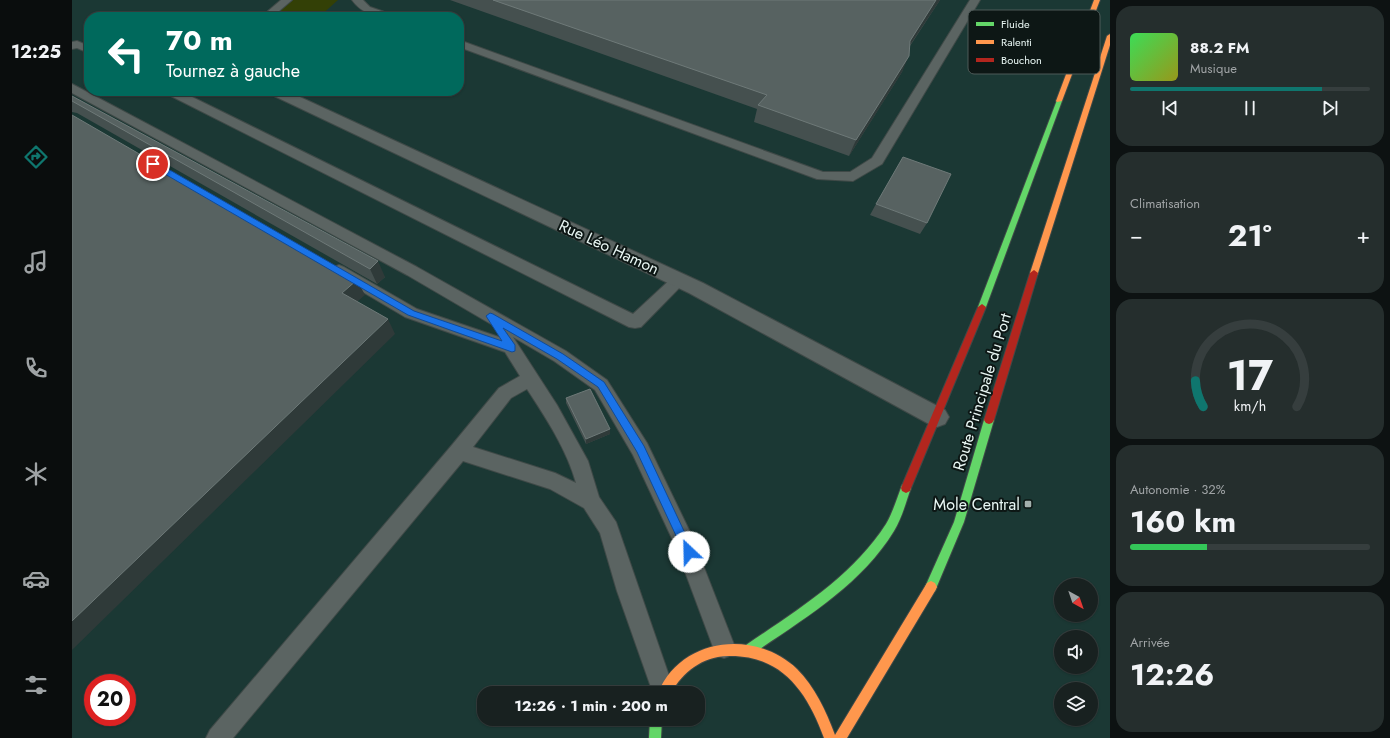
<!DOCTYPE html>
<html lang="fr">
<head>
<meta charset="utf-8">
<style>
  body { margin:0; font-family:Jost,sans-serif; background:#252e2d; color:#f1f3f6; height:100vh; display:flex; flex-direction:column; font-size:15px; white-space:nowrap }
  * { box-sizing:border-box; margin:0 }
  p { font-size:13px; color:#9fa3a5 }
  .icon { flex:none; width:22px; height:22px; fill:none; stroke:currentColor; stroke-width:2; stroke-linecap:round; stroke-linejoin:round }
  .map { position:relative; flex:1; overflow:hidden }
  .panel { display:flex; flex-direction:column; gap:6px; padding:6px; background:#0d1212; width:280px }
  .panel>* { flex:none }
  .top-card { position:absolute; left:12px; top:12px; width:380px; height:84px; border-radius:16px; box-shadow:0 1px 3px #0004,0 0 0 1px #363e3e; background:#00695c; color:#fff; overflow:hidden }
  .needle { width:26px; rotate:140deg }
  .controls { position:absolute; left:982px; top:578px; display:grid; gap:8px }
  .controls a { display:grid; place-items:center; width:44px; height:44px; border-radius:50%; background:#182120; box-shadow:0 1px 3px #0004,0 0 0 1px #363e3e; font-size:20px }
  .speed { position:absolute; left:12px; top:674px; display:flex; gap:8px; font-size:20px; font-weight:700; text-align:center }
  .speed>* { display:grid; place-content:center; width:52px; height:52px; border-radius:50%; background:#182120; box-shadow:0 1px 3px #0004,0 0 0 1px #363e3e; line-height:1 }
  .speed .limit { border:6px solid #d22; background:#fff; color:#111 }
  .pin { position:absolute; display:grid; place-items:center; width:34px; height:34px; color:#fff; margin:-17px; border:2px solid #fff; border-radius:50%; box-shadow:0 1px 4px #0007 }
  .me { position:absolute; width:44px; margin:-22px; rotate:336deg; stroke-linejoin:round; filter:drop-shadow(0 0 3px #0008) }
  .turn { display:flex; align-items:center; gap:14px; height:84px; padding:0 16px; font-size:18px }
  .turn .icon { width:52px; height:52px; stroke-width:2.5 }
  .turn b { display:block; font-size:28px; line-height:34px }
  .big { font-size:30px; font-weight:700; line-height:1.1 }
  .panel .widget { flex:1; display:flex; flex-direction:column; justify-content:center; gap:6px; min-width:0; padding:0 14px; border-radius:16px; background:#252e2d }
  .panel .dial { align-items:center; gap:0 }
  .dial svg { height:104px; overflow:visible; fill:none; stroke:#363e3e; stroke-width:7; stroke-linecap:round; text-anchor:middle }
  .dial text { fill:#f1f3f6; stroke:none }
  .song { display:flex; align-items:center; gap:12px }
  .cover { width:48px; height:48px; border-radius:6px; background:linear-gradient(135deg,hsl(130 70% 55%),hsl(60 70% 35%)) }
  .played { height:4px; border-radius:2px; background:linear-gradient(90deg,#0f766e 80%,#363e3e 80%) }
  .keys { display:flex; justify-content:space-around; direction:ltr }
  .heat { display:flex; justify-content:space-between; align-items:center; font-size:22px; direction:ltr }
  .charge { height:6px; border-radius:3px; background:linear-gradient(90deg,#34c759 32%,#363e3e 0) }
  .trip { position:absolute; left:405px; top:686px; width:228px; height:40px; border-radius:16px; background:#182120; box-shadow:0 1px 3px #0004,0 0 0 1px #363e3e; font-weight:700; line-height:40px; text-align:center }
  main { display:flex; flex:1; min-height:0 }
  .dock { display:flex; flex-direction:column; width:72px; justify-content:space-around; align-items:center; background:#0a0d0d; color:#9fa3a5 }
  .dock .icon { width:28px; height:28px }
  .dock .on { color:#0f766e }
  .dock b { font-size:18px; color:#f1f3f6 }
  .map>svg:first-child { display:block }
</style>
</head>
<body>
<main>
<nav class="dock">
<b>12:25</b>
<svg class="icon on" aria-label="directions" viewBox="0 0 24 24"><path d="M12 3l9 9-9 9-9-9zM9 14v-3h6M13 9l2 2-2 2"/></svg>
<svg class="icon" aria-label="music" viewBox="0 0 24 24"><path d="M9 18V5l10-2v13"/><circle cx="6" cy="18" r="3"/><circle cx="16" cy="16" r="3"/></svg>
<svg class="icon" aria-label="phone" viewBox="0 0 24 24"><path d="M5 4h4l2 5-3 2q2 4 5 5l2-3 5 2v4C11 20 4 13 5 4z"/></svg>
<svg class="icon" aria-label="climate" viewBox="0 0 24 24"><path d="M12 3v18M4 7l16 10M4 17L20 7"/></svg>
<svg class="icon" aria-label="car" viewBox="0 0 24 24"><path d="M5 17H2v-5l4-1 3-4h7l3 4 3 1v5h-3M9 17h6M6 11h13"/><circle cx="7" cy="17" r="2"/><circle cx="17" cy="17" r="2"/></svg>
<svg class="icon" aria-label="filters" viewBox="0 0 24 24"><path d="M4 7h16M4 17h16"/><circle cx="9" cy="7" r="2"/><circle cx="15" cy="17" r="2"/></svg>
</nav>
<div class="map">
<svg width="1038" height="738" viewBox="0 0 1038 738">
  <rect width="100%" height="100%" fill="#202c2a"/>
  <path fill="#1b3834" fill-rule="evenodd" d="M 0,0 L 1038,0 L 1038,738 L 0,738 ZM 17,17 L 387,17 L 387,91 L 17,91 ZM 989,585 L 1019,585 L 1019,615 L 989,615 ZM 989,637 L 1019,637 L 1019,667 L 989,667 ZM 21,683 L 55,683 L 55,717 L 21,717 ZM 989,689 L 1019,689 L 1019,719 L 989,719 ZM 412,693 L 626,693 L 626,719 L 412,719 Z"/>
  <path fill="#334006" d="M 221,0 L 266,0 L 247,17 L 200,17 Z"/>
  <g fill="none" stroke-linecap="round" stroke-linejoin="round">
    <defs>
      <path id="lane" d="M 209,0 L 220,0 L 200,17 L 189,17 Z
        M 280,0 L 291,0 L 298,7 L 321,15 L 322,17 C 305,17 291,15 280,0 Z
        M 898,0 L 908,0 L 810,164 L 781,181 L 745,179 L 387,47 L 387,40 L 751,172 L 778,172 L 800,158 Z
        M 5,41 L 17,46 L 17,53 L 5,48 L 0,49 L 0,42 Z
        M 0,84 L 345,267 L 494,351 L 535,380 L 575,443 L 619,534 L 663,647 L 660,655 L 652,658 L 644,655 L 603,545 L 561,455 L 523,390 L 482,361 L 441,337 L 485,405 L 516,461 L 527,497 L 544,522 L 603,693 L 581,693 L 545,591 L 528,533 L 512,508 L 478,489 L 391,461 L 161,738 L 134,738 L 138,730 L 380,445 L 427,388 L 448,376 L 433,352 L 333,317 L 262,275 L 259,271 L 262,267 L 267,265 L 272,267 L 345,309 L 427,337 L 436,334 L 335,275 L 0,93 ZM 455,389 C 474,418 495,450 504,483 L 483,473 L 401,447 L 439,398 Z
        M 93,91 L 108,91 L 561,314 L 602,276 L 607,274 L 612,276 L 615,280 L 569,327 L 563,328 L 557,327 L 95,94 Z"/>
      <path id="street" d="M 195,91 L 215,91 L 631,283 L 873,410 L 877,417 L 873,424 L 865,427 L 857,424 L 617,293 L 198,94 Z"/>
      <path id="fast" d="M 985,100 L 990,101 L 914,307 L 910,310 L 907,309 L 906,307 Z
        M 917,416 L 920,417 L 922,420 L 892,522 L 863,591 L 859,593 L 855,591 L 853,587 L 882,522 L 912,420 L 914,417 Z
        M 834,483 L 838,485 L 839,488 C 834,502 830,518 822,531 C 789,585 733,618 682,653 L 678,655 L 674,653 L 672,649 L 674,645 C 725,610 780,577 814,524 C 821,512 825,498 830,485 Z
        M 578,719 L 590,719 L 589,738 L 577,738 Z"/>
      <path id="slow" d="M 1022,0 L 1028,0 L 990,101 L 985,102 L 984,101 Z
        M 1038,34 L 1038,45 L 966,273 L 965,275 L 959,275 L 958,273 L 1035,36 Z
        M 859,581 L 863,583 L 865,587 L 863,591 L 775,738 L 752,738 C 735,691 709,654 655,656 C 630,657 611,672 599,693 L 586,693 C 609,637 683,629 725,669 C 743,687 754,711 763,735 L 855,583 Z"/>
      <path id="jam" d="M 962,270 L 966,273 L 922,420 L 920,423 L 917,424 L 914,423 L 912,420 L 958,273 Z
        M 910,304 L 914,307 L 839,488 L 838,491 L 834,493 L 830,491 L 829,488 L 906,307 Z"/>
    </defs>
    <use href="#lane" stroke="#3f4947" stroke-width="2"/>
    <use href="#street" stroke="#3f4947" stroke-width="2"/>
    <use href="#fast" stroke="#3f4947" stroke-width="2"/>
    <use href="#slow" stroke="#3f4947" stroke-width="2"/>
    <use href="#jam" stroke="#3f4947" stroke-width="2"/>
    <use href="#lane" fill="#5b6462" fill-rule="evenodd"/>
    <use href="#street" fill="#5b6462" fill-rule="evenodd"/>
    <use href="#fast" fill="#63d668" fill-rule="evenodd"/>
    <use href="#slow" fill="#ff974d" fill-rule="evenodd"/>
    <use href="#jam" fill="#b3261e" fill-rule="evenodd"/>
  </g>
  <path fill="#45504f" d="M 378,0 L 868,0 L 838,46 L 830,72 L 777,156 L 682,122 L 685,109 Z
    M 0,96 L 313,277 L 305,284 L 5,113 L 0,112 Z
    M 804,204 L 855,223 L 848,234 L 798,215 Z
    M 494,398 L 538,429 L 538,434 L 514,444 L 494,403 Z"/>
  <path fill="#2f3a39" d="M 864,0 L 868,0 L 830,57 L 838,41 Z
    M 837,56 L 830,72 L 777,156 L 784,140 Z
    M 306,261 L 313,277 L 305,284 L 298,269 Z
    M 285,280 L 293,295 L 278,308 L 270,293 Z
    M 316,319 L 323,334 L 0,650 L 0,621 Z
    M 538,429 L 538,434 L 514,444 L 514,439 Z"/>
  <path fill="#576261" stroke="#6e7978" d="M 421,0 L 864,0 L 838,41 L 837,56 L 784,140 L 686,105 L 695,95 Z
    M 0,96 L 306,261 L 298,269 L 0,101 Z
    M 0,115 L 285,280 L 270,293 L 316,319 L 0,621 Z
    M 831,157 L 879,174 L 855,223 L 804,204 Z
    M 518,389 L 538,429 L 514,439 L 494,398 Z"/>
  <path fill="#1a73e8" stroke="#114b97" d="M 79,162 L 84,162 L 342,311 L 430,341 L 414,316 L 418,313 L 421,314 L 491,354 L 532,382 L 572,446 L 620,548 L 622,552 L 620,555 L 617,557 L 613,555 L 565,452 L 526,387 L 485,359 L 431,328 L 443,345 L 443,351 L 440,352 L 336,315 L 79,166 Z"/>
  <rect fill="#a3b0ad" stroke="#0d1715" stroke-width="1.5" x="952" y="500" width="8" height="8" rx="2"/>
  <g text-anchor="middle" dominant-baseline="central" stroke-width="4" stroke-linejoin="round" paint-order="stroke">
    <g font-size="16" fill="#e9f7f4" stroke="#0d1715">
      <text transform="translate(537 247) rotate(25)">Rue Léo Hamon</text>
      <text transform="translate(910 392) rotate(-73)">Route Principale du Port</text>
    </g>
    <g font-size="16" fill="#e9f7f4" stroke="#0d1715" text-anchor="end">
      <text x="948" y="504">Mole Central</text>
    </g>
  </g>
  <rect x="896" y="10" width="132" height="64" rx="6" fill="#0d1715" stroke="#4f5a58" stroke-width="1"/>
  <rect x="904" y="22" width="18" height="4" fill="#63d668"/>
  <rect x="904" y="40" width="18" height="4" fill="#ff974d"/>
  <rect x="904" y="58" width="18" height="4" fill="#b3261e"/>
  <g font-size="11" fill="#e9f7f4">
    <text x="929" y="28">Fluide</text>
    <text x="929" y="46">Ralenti</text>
    <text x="929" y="64">Bouchon</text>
  </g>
</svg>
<div class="controls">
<a><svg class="needle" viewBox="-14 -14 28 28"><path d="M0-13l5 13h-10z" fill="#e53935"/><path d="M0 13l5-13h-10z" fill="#9fa3a5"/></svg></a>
<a><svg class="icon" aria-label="sound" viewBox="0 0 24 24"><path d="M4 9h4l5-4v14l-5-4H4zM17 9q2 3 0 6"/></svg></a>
<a><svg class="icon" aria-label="layers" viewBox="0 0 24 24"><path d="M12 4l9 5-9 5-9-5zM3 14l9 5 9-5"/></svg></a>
</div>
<div class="speed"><div class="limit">20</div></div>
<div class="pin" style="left:81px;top:164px;background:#d93025"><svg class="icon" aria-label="arrive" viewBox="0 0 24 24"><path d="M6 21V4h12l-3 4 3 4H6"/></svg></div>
<svg class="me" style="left:617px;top:552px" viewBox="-20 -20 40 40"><circle r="19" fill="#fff"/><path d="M0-13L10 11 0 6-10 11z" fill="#1a73e8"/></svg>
<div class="trip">12:26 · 1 min · 200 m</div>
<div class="top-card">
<div class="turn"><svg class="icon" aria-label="left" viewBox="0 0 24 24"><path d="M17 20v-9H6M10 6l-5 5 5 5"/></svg><div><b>70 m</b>Tournez à gauche</div></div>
</div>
</div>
<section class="panel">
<div class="widget">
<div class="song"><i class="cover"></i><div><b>88.2 FM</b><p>Musique</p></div></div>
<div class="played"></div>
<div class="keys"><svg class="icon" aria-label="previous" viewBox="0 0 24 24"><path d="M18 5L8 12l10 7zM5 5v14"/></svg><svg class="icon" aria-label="pause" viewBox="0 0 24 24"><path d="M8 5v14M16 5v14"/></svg><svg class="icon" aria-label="next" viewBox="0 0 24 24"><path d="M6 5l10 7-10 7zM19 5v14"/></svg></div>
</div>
<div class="widget"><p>Climatisation</p>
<div class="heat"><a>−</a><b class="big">21°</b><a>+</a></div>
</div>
<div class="widget dial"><svg viewBox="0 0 100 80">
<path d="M14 69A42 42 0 1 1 86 69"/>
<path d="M14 69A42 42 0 0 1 8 49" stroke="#0f766e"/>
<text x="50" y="56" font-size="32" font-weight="700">17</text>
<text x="50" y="72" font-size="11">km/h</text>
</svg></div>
<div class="widget"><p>Autonomie · 32%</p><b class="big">160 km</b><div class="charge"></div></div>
<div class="widget"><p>Arrivée</p><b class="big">12:26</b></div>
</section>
</main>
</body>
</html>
